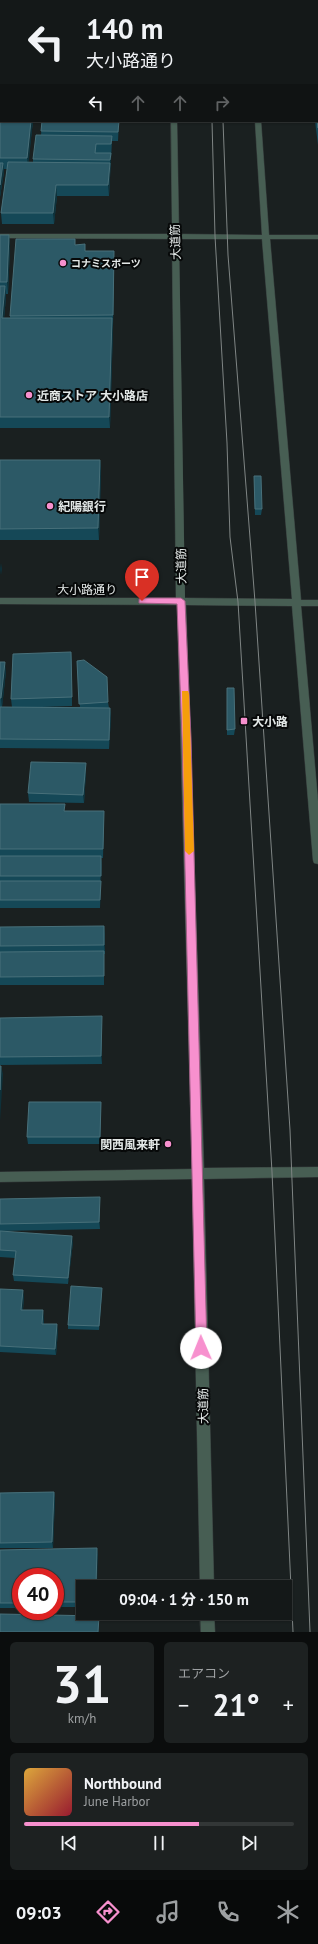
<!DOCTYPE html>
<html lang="ja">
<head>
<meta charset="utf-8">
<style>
  body { margin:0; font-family:"PT Sans","Noto Sans JP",sans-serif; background:#1d2121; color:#f1f3f6; height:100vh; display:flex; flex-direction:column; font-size:15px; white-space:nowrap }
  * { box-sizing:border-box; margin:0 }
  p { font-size:13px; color:#9da0a2 }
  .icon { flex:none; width:22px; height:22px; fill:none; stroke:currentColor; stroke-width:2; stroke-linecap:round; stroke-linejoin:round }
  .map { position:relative; height:1632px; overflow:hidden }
  .panel { display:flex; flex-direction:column; gap:10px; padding:10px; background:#0b0d0d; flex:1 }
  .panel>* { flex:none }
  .banner { position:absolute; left:0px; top:0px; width:318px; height:122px; box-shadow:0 1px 3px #0004,0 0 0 1px #333737; background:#141818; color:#f1f3f6; overflow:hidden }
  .speed { position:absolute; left:12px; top:1568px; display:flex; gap:8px; font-size:20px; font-weight:700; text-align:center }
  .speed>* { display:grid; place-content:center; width:52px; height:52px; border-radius:50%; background:#141818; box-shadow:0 1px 3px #0004,0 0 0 1px #333737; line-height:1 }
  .speed .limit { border:6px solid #d22; background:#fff; color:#111 }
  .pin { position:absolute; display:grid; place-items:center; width:34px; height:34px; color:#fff; margin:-41px -17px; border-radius:50% 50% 50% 0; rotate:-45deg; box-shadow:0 0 4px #0007 }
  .pin .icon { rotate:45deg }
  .me { position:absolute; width:44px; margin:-22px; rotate:359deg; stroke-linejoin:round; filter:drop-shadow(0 0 3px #0008) }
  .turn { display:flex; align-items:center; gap:14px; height:84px; padding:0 20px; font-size:18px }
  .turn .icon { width:52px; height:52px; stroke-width:2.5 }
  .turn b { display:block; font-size:28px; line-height:34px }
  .lanes { display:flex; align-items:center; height:38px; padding:0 20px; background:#0003; justify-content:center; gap:20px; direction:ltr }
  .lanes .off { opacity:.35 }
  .big { font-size:30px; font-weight:700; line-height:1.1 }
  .panel .card { flex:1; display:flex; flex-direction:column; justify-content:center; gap:6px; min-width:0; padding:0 14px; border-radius:6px; background:#1d2121 }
  .panel .dial { align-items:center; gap:0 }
  .dial b { font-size:52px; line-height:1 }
  .song { display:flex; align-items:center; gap:12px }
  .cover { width:48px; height:48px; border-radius:6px; background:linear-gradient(135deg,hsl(40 70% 55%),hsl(350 70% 35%)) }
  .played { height:4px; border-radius:2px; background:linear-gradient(90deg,#f790ce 65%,#333737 65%) }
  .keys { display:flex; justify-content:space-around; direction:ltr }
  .heat { display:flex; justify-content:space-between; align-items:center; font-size:22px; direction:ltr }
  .panel .tiles { flex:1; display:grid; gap:10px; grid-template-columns:1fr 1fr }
  .card:last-child { grid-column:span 2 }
  .trip { position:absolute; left:76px; top:1580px; width:216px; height:40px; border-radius:0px; background:#141818; box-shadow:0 1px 3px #0004,0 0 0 1px #333737; font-weight:700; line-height:40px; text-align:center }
  .menu { display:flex; height:64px; justify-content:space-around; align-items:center; background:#080a0a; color:#9da0a2 }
  .menu .icon { width:28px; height:28px }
  .menu .selected { color:#f790ce }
  .menu b { font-size:18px; color:#f1f3f6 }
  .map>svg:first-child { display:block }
</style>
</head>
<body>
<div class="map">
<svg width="318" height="1632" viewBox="0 0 318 1632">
  <rect width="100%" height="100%" fill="#1a2020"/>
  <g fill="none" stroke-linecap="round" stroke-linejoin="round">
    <defs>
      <path id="minor" d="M 169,0 L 175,0 L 175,1 L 169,1 Z
        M 247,0 L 253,0 L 253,1 L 247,1 Z
        M 171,121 L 177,121 L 179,234 L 262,235 L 255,121 L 261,121 L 269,235 L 318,235 L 318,239 L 270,239 L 301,600 L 318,600 L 318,606 L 301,606 L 318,801 L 318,864 L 314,863 L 313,860 L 292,606 L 186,605 L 204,1168 L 318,1167 L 318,1177 L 204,1179 L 214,1587 L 200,1587 L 192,1179 L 0,1182 L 0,1172 L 192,1169 L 177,605 L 0,604 L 0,598 L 176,598 L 172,239 L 0,238 L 0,234 L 172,234 ZM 179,239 L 262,239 L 292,599 L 185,598 Z
        M 200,1613 L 214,1613 L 215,1632 L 201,1632 Z"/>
    </defs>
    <use href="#minor" stroke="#363c3c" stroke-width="1"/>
    <use href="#minor" fill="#475e53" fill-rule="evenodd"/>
    <path stroke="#7f8584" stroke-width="1" d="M 212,121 L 215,236 L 227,443 L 230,537 L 238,602 L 272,1172 L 293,1632
      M 223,121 L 228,255 L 255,602 L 290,1130 L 310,1632"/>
  </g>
  <path fill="#154857" d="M 317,1 L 318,1 L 318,145 L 315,121 L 317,121 Z
    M 0,66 L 1,66 L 1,94 L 0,94 Z
    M 0,97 L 1,121 L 33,121 L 28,163 L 33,163 L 33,159 L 41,135 L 42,121 L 119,121 L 118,141 L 112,141 L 109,196 L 57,196 L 54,224 L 2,224 L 1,213 L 7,169 L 4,169 L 4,172 L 0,197 Z
    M 0,235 L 9,235 L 10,246 L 8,294 L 6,294 L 6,297 L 4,318 L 10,318 L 10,316 L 75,239 L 75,245 L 85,251 L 114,262 L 113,326 L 110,428 L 0,428 Z
    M 0,460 L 100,460 L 101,471 L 99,540 L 0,540 Z
    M 254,476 L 262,509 L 261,515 L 255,515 Z
    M 72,661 L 72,706 L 43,707 L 80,707 L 77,661 L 108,702 L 109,708 L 110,708 L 111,717 L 109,749 L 0,748 L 0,662 L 6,671 L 2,707 L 12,707 L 11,699 Z
    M 227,688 L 235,729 L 234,735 L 227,735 Z
    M 86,772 L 84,803 L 29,802 L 28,793 Z
    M 0,804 L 65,811 L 104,820 L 103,858 L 101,858 L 100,908 L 0,908 Z
    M 0,927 L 105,934 L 105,954 L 104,954 L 104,985 L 0,985 Z
    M 0,1018 L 102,1024 L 102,1064 L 0,1065 Z
    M 101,1102 L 101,1110 L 100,1144 L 28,1144 L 27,1137 Z
    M 0,1199 L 100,1204 L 100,1229 L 0,1231 Z
    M 0,1231 L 73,1242 L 68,1284 L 14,1281 L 13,1275 L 15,1258 L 0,1257 Z
    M 102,1288 L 102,1292 L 99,1330 L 68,1329 L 68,1325 Z
    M 0,1289 L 24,1296 L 23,1310 L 44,1317 L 44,1324 L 58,1330 L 56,1355 L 0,1352 Z
    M 54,1492 L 55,1498 L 53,1548 L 0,1548 L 0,1493 Z
    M 0,1550 L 98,1554 L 83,1587 L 83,1607 L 55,1607 L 55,1577 L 21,1577 L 21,1608 L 0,1608 Z"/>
  <path fill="#0e313a" d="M 31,121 L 33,121 L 28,169 L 27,158 Z
    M 111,153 L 111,163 L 110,169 L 110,160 Z
    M 3,163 L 4,172 L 0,197 L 0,185 Z
    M 110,163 L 110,174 L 109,196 L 108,185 Z
    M 56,185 L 57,196 L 54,224 L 53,213 Z
    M 9,235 L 10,246 L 8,294 L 7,282 Z
    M 114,251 L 114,262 L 113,326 L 113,315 Z
    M 5,286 L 6,297 L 3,330 L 2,318 Z
    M 112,318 L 113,330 L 110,428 L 109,417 Z
    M 100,460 L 101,471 L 99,540 L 98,528 Z
    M 1,563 L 2,569 L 1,575 L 0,569 Z
    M 71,652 L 72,661 L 72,706 L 72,697 Z
    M 5,662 L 6,671 L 2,708 L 1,698 Z
    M 110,708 L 111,717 L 109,749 L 109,740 Z
    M 86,763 L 86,772 L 84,803 L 83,795 Z
    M 101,856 L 102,865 L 101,884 Z
    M 101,881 L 101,890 L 100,908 L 100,900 Z
    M 104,926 L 105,934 L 105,954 L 104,945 Z
    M 102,1016 L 102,1064 L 101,1056 Z
    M 1,1066 L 3,1074 L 0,1121 L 0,1090 Z
    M 100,1197 L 100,1229 L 99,1222 Z
    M 72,1236 L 73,1242 L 68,1284 L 68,1278 Z
    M 102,1288 L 102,1292 L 99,1330 L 99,1326 Z
    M 23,1290 L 24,1296 L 22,1316 L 21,1310 Z
    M 43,1310 L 44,1317 L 43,1330 L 42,1324 Z
    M 57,1324 L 58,1330 L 56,1355 L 55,1349 Z
    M 54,1492 L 55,1498 L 53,1548 L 52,1542 Z
    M 97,1548 L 98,1554 L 97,1587 L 96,1587 Z
    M 99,1616 L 99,1632 L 98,1632 Z"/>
  <path fill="#2c5966" stroke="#48707a" d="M 45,0 L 122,0 L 122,1 L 45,1 Z
    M 304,0 L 318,1 L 318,55 L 317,55 L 317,1 Z
    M 317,58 L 318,58 L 318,102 L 317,102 Z
    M 0,66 L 1,66 L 1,74 L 0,74 Z
    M 0,77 L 1,77 L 1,88 L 0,88 Z
    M 0,97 L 1,97 L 1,107 L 0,107 Z
    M 317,105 L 318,105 L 318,128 L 317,120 Z
    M 0,107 L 1,107 L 1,121 L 31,121 L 27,158 L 0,158 Z
    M 42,121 L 119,121 L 118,132 L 41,131 Z
    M 36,135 L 112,136 L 111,144 L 96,144 L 95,153 L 111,153 L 110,160 L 33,159 Z
    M 8,162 L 110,163 L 108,185 L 56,185 L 53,213 L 1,213 Z
    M 0,163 L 3,163 L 0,185 Z
    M 0,235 L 9,235 L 7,282 L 0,282 Z
    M 16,239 L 75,239 L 75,245 L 85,244 L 85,251 L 114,251 L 113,315 L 10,316 Z
    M 0,286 L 5,286 L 2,318 L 112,318 L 109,417 L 0,417 Z
    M 0,460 L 100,460 L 98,528 L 0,529 Z
    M 254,476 L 261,476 L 262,509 L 255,509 Z
    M 71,652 L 72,697 L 11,699 L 13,654 Z
    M 84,660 L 107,677 L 108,702 L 79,704 L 77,661 Z
    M 0,662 L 5,662 L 1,698 L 0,698 Z
    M 227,688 L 234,688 L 235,729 L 227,730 Z
    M 0,707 L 110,708 L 109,740 L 0,739 Z
    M 31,762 L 86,763 L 83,795 L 28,793 Z
    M 0,804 L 65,804 L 64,811 L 104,811 L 103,849 L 0,849 Z
    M 0,856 L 101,856 L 101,876 L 0,876 Z
    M 0,881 L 101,881 L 100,900 L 0,900 Z
    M 104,926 L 104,945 L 0,946 L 0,927 Z
    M 104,951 L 104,976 L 0,977 L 0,952 Z
    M 102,1016 L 101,1056 L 0,1057 L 0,1018 Z
    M 0,1066 L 1,1066 L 0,1090 Z
    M 29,1102 L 101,1102 L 100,1137 L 27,1137 Z
    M 100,1197 L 99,1222 L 0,1224 L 0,1199 Z
    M 0,1231 L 72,1236 L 68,1278 L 13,1275 L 16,1251 L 0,1250 Z
    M 71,1286 L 102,1288 L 99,1326 L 68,1325 Z
    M 0,1289 L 23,1290 L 21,1310 L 43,1310 L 42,1324 L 57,1324 L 55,1349 L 0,1346 Z
    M 54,1492 L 52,1542 L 0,1543 L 0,1493 Z
    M 97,1548 L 96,1587 L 83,1587 L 83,1602 L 55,1602 L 55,1577 L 21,1577 L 21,1603 L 0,1603 L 0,1550 Z
    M 0,1614 L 99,1616 L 98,1632 L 0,1632 Z"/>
  <path fill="#f790ce" stroke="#a15e86" d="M 142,598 L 181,598 L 185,601 L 191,738 L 207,1348 L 205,1352 L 201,1353 L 197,1352 L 196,1348 L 182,738 L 177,604 L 139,603 L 139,599 Z"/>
  <path fill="#f59e0b" d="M 182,691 L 188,691 L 189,694 L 194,851 L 189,855 L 185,851 Z"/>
  <g fill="#f790ce" stroke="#070909" stroke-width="1.5">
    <circle cx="63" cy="263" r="4"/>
    <circle cx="29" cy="395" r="4"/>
    <circle cx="50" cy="506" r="4"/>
    <rect x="240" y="717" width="8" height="8" rx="2"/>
    <circle cx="168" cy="1144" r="4"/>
  </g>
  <g text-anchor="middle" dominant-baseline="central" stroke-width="4" stroke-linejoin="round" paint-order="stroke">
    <g font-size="10" font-weight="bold" fill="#e3e8e7" stroke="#070909" text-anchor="start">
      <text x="71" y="263">コナミスポーツ</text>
    </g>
    <g font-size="12" fill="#e3e8e7" stroke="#070909">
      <text transform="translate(175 242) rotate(-92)">大道筋</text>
      <text transform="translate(181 566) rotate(-91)">大道筋</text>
      <text x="87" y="589">大小路通り</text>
      <text transform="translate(203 1406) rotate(-91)">大道筋</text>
    </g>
    <g font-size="12" font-weight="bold" fill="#e3e8e7" stroke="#070909" text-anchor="start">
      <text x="37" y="395">近商ストア 大小路店</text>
      <text x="58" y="506">紀陽銀行</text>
      <text x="252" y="721">大小路</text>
      <text x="160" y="1144" text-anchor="end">関西風来軒</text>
    </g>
  </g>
</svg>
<div class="speed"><div class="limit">40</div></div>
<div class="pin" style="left:142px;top:601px;background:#d93025"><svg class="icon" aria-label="arrive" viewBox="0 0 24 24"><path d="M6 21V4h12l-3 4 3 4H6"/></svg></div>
<svg class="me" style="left:201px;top:1348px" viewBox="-20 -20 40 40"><circle r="19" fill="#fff"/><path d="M0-13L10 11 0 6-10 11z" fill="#f790ce"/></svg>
<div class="trip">09:04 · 1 分 · 150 m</div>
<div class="banner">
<div class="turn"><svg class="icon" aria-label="left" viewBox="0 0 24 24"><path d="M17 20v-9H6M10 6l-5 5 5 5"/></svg><div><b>140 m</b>大小路通り</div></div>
<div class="lanes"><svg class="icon" aria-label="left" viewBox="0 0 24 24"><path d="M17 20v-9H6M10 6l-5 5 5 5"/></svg><svg class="icon off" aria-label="ahead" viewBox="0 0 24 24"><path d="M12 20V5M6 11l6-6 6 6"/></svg><svg class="icon off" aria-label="ahead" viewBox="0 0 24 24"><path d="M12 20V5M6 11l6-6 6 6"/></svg><svg class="icon off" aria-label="right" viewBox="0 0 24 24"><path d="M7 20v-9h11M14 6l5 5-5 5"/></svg></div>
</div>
</div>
<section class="panel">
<div class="tiles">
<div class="card dial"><b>31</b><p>km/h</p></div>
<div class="card"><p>エアコン</p>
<div class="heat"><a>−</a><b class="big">21°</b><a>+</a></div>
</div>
<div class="card">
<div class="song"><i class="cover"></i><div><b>Northbound</b><p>June Harbor</p></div></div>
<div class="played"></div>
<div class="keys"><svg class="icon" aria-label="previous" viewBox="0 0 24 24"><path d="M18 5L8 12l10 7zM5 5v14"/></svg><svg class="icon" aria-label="pause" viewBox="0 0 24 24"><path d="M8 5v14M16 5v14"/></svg><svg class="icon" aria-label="next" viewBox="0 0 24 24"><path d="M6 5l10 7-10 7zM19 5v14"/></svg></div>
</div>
</div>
</section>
<nav class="menu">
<b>09:03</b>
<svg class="icon selected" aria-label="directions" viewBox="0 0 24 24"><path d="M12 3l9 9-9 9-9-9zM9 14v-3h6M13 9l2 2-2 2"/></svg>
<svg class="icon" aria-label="music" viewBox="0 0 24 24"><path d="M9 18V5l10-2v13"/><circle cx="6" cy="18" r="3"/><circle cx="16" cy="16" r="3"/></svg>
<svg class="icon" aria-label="phone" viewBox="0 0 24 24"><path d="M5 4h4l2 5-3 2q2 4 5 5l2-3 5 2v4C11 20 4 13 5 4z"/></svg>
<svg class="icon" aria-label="climate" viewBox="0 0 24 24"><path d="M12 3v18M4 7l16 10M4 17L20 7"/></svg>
</nav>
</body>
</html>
